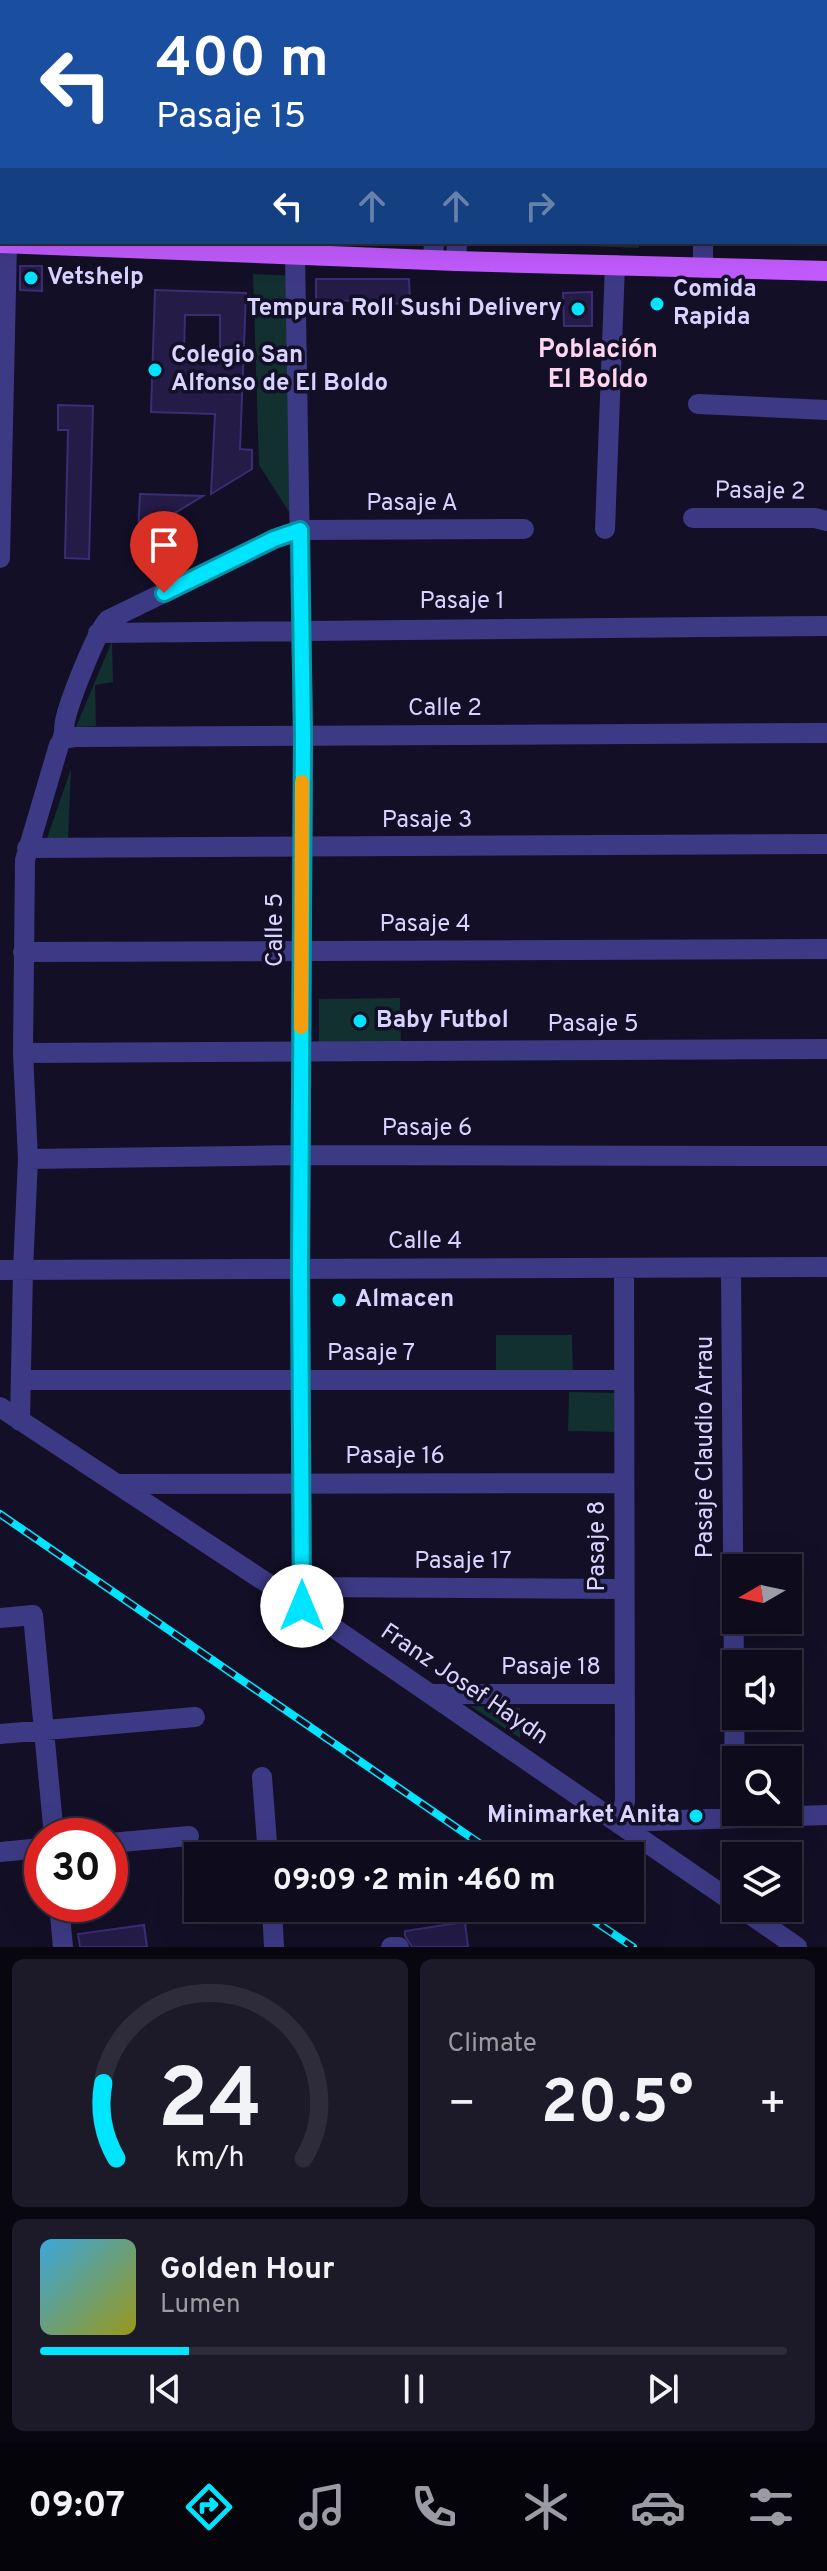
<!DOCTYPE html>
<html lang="en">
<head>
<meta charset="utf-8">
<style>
  body { margin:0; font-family:Overpass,sans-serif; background:#1c1929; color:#f1f3f6; height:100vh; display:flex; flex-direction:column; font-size:30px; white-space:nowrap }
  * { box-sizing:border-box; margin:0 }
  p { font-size:26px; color:#9b9ba3 }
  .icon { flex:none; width:44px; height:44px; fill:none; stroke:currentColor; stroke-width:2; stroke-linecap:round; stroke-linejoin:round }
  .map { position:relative; height:1947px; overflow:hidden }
  .side { display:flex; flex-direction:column; gap:12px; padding:12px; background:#08060f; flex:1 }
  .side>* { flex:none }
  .top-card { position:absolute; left:0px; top:0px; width:828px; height:244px; box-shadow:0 8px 32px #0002,0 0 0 2px #2e2b3b; background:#1a4fa0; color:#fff; overflow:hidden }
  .needle { width:52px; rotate:261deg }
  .buttons { position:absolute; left:722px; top:1554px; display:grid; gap:16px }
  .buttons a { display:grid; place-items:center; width:80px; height:80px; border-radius:0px; background:#0e0b1c; box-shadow:0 8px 32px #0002,0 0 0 2px #2e2b3b; font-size:40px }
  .speed { position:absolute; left:24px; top:1818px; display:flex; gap:16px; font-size:40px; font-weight:700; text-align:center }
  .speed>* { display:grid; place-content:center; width:104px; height:104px; border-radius:50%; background:#0e0b1c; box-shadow:0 8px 32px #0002,0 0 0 2px #2e2b3b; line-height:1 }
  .speed .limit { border:12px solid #d22; background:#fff; color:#111 }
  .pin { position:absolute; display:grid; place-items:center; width:68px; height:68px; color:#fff; margin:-82px -34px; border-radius:50% 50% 50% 0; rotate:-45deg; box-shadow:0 0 8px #0007 }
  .pin .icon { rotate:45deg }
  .me { position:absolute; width:88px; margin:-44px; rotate:0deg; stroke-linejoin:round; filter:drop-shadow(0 0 6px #0008) }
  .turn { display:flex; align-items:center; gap:28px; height:168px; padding:0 24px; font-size:36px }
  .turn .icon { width:104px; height:104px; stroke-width:2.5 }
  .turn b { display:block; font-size:56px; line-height:68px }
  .lanes { display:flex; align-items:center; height:76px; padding:0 24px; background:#0003; justify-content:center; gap:40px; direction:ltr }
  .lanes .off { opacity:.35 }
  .big { font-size:60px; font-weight:700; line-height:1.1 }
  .side .widget { flex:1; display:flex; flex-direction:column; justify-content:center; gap:12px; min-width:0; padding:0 28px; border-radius:12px; background:#1c1929 }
  .side .dial { align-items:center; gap:0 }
  .dial svg { height:208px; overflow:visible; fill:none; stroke:#2e2b3b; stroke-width:7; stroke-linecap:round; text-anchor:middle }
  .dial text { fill:#f1f3f6; stroke:none }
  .song { display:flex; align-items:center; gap:24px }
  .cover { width:96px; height:96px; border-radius:12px; background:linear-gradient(135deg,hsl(200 70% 55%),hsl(60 70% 35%)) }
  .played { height:8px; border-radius:4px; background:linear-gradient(90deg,#00e5ff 20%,#2e2b3b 20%) }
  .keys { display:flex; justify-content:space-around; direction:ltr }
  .heat { display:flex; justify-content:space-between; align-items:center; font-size:44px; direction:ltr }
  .side .tiles { flex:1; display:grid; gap:12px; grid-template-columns:1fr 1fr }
  .widget:last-child { grid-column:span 2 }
  .trip { position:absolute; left:184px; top:1842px; width:460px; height:80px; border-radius:0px; background:#0e0b1c; box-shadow:0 8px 32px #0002,0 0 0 2px #2e2b3b; font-weight:700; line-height:80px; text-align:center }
  .menu { display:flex; height:128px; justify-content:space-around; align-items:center; background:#06040b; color:#9b9ba3 }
  .menu .icon { width:56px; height:56px }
  .menu .on { color:#00e5ff }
  .menu b { font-size:36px; color:#f1f3f6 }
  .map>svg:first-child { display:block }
</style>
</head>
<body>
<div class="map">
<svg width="827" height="1947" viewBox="0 0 827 1947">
  <rect width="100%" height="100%" fill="#130f26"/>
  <path fill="#12302f" d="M 479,242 L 639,242 L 639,248 Z
    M 253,274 L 296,276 L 291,515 L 259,465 Z
    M 112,641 L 113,682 L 95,685 L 96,726 L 76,727 Z
    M 71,769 L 68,840 L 46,841 Z
    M 400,998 L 401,1044 L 319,1044 L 319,999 Z
    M 496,1335 L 572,1335 L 573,1376 L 496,1376 Z
    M 569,1392 L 619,1393 L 619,1432 L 568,1431 Z
    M 470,1706 L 520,1708 L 520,1738 Z"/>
  <path fill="#241b47" stroke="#3b2d73" stroke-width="2" fill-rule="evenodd" d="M 20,266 L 42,266 L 42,291 L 20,290 Z
    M 316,279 L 409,279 L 410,303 L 363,305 L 363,301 L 316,300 Z
    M 155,290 L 246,293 L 240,449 L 252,450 L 252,469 L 211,494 L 215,414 L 151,412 ZM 185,315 L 220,315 L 220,355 L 184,354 Z
    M 592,292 L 592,326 L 564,326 L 563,293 Z
    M 58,405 L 93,406 L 89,559 L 65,558 L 68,430 L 58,430 Z
    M 140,494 L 203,496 L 138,535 Z
    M 465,1922 L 468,1947 L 412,1947 L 405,1936 L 405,1931 Z
    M 144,1925 L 147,1947 L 80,1947 L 78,1934 Z"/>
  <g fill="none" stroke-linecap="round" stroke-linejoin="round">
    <path stroke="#3d3a85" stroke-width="20" d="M 96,0 L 96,2
      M 702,0 L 702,2
      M 454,2 L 454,0
      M 826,38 L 827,38
      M 826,142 L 827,142
      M 295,254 L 303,736 L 300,1269 L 302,1606
      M 433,260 L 434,242
      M 456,261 L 457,242
      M 703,268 L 703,242
      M 698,404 L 827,410
      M 693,518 L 815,518 L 827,521
      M 605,529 L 615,265
      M 0,558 L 7,244
      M 98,633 L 827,626
      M 64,739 L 75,737 L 827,733
      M 27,848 L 827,844
      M 23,952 L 827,949
      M 23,1053 L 827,1049
      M 28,1159 L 301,1155 L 827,1156
      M 624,1268 L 625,1801 L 620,1822 L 827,1815
      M 731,1268 L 735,1818
      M 0,1270 L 827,1267
      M 21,1380 L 624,1380
      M 0,1407 L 302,1606 L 736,1904
      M 20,1421 L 23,1270 L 28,1159 L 23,1053 L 25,860 L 59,745 C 66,737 63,731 65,721 C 69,702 96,632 108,620 L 274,539 L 300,530 L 524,529
      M 117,1484 L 624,1483
      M 302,1587 L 624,1589
      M 0,1618 L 33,1615 L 54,1836
      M 430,1694 L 625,1694
      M 0,1734 L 195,1717
      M 262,1777 L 268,1856
      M 110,1843 L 189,1836
      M 0,1852 L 42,1848
      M 59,1904 L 63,1947
      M 272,1908 L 274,1947
      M 741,1908 L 797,1947
      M 391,1947 L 399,1947"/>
    <path stroke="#c25bff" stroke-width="20" d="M 0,243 L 456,261 L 827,271"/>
    <defs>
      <path id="rail" d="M 0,1514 L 498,1856
        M 575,1908 L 633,1947"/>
    </defs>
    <use href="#rail" stroke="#00e5ff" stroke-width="8"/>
    <use href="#rail" stroke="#130f26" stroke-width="5" stroke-dasharray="15" stroke-linecap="butt"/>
  </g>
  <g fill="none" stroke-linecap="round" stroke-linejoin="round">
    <defs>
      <path id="route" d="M 164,593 L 274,539 L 300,530 L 303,736 L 300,1269 L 302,1606"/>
    </defs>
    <use href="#route" stroke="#0095a6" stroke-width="20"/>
    <use href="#route" stroke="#00e5ff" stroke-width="14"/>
    <path stroke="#f59e0b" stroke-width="14" d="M 301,1027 L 302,782"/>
  </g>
  <g fill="#00e5ff" stroke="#130f26" stroke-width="3">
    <circle cx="31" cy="278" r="8"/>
    <circle cx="657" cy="304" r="8"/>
    <circle cx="578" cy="309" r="8"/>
    <circle cx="155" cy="370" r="8"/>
    <circle cx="360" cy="1021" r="8"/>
    <circle cx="339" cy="1300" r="8"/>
    <circle cx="696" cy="1816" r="8"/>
  </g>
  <g text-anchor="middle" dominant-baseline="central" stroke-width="7" stroke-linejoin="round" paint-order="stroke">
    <g font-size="24" font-weight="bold" fill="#d9d4ff" stroke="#130f26" text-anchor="start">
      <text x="47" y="278">Vetshelp</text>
      <text x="673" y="290">Comida<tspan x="673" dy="28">Rapida</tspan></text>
      <text x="562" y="309" text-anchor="end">Tempura Roll Sushi Delivery</text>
      <text x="171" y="356">Colegio San<tspan x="171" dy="28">Alfonso de El Boldo</tspan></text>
      <text x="376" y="1021">Baby Futbol</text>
      <text x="355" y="1300">Almacen</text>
      <text x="680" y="1816" text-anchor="end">Minimarket Anita</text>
    </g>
    <g font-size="24" fill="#d9d4ff" stroke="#130f26">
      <text transform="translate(760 492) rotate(1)">Pasaje 2</text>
      <text x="412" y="504">Pasaje A</text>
      <text x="462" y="602">Pasaje 1</text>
      <text x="445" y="709">Calle 2</text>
      <text x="427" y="821">Pasaje 3</text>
      <text x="425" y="925">Pasaje 4</text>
      <text transform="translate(276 930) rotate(-90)">Calle 5</text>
      <text x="593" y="1025">Pasaje 5</text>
      <text x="427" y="1129">Pasaje 6</text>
      <text x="425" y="1242">Calle 4</text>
      <text x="371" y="1354">Pasaje 7</text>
      <text transform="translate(706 1447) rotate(-90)">Pasaje Claudio Arrau</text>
      <text x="395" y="1457">Pasaje 16</text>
      <text transform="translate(598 1546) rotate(-90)">Pasaje 8</text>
      <text x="463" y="1562">Pasaje 17</text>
      <text x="551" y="1668">Pasaje 18</text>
      <text transform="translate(464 1685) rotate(34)">Franz Josef Haydn</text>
    </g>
    <g font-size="26" font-weight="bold" fill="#ffd6f0" stroke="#130f26">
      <text x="598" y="350">Población<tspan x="598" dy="30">El Boldo</tspan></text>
    </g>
  </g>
</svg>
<div class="buttons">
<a><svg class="needle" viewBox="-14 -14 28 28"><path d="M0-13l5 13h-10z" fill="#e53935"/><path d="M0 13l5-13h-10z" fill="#9b9ba3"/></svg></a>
<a><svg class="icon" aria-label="sound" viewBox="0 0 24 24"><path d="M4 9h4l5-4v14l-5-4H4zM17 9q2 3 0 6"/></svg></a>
<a><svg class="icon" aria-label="search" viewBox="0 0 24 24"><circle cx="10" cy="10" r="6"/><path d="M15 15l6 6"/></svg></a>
<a><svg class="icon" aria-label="layers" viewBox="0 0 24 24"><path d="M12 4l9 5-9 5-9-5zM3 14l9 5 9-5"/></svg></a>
</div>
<div class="speed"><div class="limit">30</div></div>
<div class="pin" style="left:164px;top:593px;background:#d93025"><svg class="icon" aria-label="arrive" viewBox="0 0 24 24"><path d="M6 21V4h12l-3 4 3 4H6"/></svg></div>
<svg class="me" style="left:302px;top:1606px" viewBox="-20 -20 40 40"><circle r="19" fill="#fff"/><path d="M0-13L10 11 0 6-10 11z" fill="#00e5ff"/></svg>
<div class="trip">09:09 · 2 min · 460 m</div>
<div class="top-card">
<div class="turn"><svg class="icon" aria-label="left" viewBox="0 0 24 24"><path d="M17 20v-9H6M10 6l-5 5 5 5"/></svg><div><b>400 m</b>Pasaje 15</div></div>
<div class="lanes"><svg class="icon" aria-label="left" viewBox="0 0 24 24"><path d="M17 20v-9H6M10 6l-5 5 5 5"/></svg><svg class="icon off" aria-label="ahead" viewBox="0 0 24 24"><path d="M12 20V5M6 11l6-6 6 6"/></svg><svg class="icon off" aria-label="ahead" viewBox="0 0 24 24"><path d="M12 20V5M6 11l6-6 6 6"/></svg><svg class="icon off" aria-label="right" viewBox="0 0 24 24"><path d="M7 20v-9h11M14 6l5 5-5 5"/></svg></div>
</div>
</div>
<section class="side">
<div class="tiles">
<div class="widget dial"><svg viewBox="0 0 100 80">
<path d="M14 69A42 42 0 1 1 86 69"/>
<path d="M14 69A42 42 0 0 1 9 40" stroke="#00e5ff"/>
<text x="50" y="56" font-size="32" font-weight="700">24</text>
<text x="50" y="72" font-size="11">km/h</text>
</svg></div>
<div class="widget"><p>Climate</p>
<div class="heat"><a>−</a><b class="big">20.5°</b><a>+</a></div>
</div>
<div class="widget">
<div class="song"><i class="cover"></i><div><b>Golden Hour</b><p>Lumen</p></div></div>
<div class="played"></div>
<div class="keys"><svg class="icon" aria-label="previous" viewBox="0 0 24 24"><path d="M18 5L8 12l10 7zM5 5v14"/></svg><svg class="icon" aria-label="pause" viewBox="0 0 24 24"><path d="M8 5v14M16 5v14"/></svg><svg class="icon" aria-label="next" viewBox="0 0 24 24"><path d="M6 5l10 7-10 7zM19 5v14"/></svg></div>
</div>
</div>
</section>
<nav class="menu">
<b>09:07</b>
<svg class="icon on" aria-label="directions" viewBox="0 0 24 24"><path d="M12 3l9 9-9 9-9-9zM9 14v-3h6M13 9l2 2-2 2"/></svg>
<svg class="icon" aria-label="music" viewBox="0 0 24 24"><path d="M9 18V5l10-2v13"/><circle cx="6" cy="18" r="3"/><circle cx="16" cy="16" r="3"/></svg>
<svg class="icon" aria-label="phone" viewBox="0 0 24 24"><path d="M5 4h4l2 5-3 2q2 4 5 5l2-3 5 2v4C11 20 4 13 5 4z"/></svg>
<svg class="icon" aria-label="climate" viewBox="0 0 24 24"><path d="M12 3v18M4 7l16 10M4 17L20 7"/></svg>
<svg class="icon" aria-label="car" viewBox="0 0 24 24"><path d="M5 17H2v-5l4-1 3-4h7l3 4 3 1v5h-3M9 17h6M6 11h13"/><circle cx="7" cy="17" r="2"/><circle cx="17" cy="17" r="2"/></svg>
<svg class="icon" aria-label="filters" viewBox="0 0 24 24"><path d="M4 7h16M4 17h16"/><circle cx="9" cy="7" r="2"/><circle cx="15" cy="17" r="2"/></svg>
</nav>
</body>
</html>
